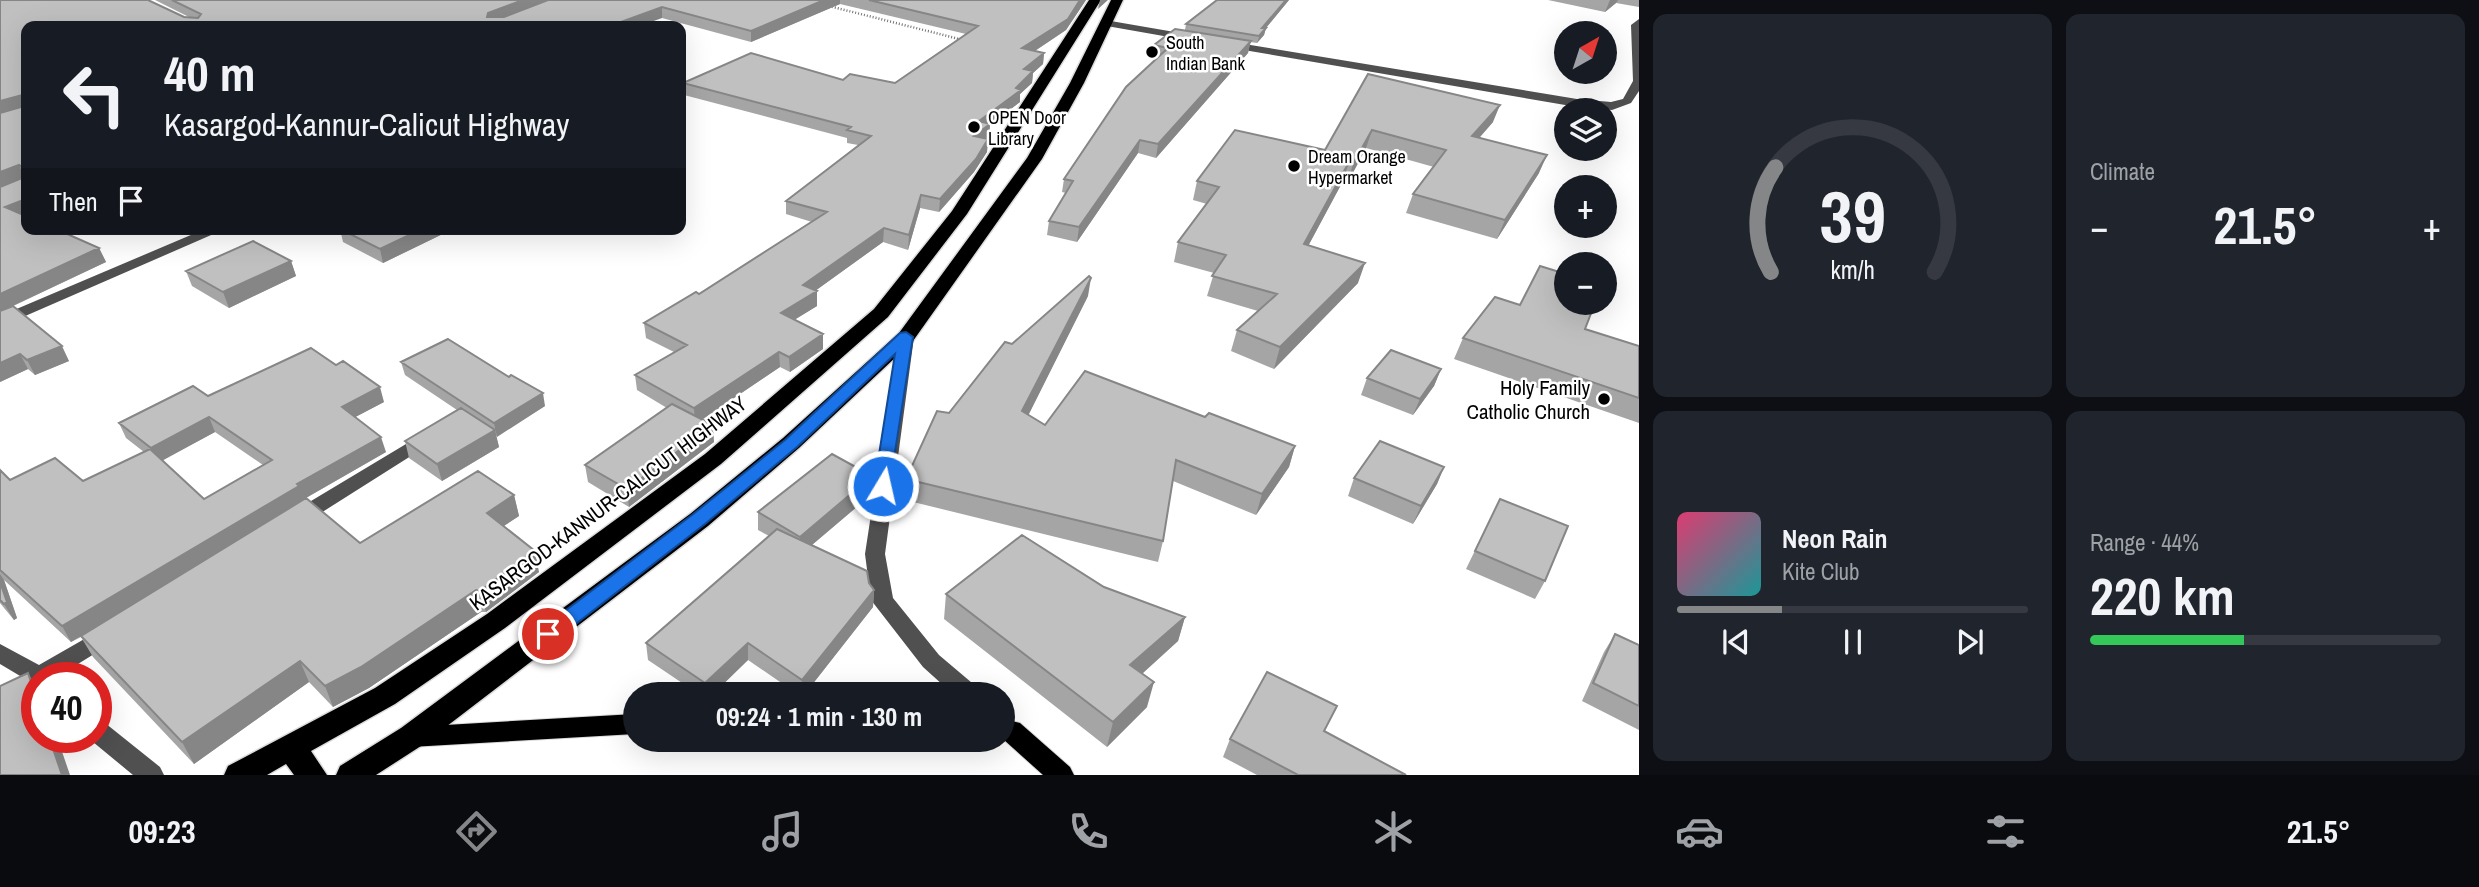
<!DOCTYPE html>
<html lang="en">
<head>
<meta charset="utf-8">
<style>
  body { margin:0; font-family:"Archivo Narrow",sans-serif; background:#20242c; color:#f1f3f6; height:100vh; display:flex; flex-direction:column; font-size:26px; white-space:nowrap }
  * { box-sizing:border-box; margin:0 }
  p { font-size:23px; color:#9ea1a6 }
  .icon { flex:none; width:38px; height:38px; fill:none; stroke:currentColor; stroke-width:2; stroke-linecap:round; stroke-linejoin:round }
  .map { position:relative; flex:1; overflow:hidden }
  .sheet { display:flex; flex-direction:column; gap:14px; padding:14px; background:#0d0f14; width:840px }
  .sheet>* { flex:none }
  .guide { position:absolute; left:21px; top:21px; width:665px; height:214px; border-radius:14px; box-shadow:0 7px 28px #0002; background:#171b24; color:#f1f3f6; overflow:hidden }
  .needle { width:46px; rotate:39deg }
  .buttons { position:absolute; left:1554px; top:21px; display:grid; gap:14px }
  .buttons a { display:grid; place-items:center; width:63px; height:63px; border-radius:50%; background:#171b24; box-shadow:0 7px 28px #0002; font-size:35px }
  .speed { position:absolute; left:21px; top:662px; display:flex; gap:14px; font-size:35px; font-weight:700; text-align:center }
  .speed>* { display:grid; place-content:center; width:91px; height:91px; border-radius:50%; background:#171b24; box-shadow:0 7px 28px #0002; line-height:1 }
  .speed .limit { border:10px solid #d22; background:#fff; color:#111 }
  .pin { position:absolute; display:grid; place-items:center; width:60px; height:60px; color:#fff; margin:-30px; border:4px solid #fff; border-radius:50%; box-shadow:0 2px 7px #0007 }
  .me { position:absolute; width:77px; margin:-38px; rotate:9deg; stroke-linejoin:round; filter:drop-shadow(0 0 5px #0008) }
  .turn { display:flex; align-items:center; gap:24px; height:147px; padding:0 28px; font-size:32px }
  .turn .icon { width:91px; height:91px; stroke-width:2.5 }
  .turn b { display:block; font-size:49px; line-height:60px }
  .then { display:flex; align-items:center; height:66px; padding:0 28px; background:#0003; gap:14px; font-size:26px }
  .big { font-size:52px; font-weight:700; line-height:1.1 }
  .sheet .card { flex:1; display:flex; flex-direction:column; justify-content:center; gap:10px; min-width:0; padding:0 24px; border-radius:14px; background:#20242c }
  .sheet .dial { align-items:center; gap:0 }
  .dial svg { height:182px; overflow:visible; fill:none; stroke:#363941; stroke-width:7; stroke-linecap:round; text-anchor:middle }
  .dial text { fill:#f1f3f6; stroke:none }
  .song { display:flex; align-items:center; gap:21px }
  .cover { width:84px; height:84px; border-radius:10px; background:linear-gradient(135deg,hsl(340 70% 55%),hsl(180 70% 35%)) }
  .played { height:7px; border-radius:4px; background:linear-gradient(90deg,#858687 30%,#363941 30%) }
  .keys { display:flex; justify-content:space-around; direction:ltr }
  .heat { display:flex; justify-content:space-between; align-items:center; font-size:38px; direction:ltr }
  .charge { height:10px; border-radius:5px; background:linear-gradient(90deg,#34c759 44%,#363941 0) }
  .sheet .tiles { flex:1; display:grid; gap:14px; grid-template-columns:repeat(2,1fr) }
  .trip { position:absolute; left:623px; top:682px; width:392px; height:70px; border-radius:35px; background:#171b24; box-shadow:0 7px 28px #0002; font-weight:700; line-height:70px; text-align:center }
  .menu { display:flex; height:112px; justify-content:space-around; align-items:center; background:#090b0e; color:#9ea1a6 }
  .menu .icon { width:49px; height:49px }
  .menu .active { color:#858687 }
  .menu b { font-size:32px; color:#f1f3f6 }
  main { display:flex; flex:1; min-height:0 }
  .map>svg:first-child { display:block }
</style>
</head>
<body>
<main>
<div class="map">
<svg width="1639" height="775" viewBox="0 0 1639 775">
  <rect width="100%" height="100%" fill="#fff"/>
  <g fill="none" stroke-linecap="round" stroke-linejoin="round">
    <defs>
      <path id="major" d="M 635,714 L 635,734 L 411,747 L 402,744 L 399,737 L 402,730 L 411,727 Z
        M 1003,719 L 1020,723 L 1070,767 L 1074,775 L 1043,775 L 1003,739 Z"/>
      <path id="highway" d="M 1089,0 L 1101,0 L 967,214 L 888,317 L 721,464 L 505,628 L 395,704 L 311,751 L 327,775 L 294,775 L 286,764 L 267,775 L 224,775 L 228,766 L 375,688 L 487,614 L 705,454 L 874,309 L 952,211 Z
        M 1111,0 L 1123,0 L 1084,83 L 1042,159 L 913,341 L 799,448 L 708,526 L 421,746 L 376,775 L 336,775 L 340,766 L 401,728 L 690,514 L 783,438 L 899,333 L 1027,158 L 1070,83 Z"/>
    </defs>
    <use href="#major" stroke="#dbdbdb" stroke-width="2"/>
    <use href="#highway" stroke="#dbdbdb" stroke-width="3"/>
    <path stroke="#727272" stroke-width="2.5" stroke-dasharray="1 2" stroke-linecap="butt" d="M 829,6 L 963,40"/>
    <path fill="#505050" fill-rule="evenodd" d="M 1639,19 L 1639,91 L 1631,103 L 1612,110 L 1577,107 L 1226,47 L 1221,44 L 1226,41 L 1577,99 L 1611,102 L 1623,99 L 1633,81 L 1631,25 Z
      M 1105,20 L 1192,35 L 1197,38 L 1192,41 L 1101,25 L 1100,23 Z
      M 205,229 L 225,229 L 0,327 L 0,316 Z
      M 906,332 L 914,337 L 885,554 L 893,598 L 939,655 L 978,688 L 982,695 L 954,695 L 923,667 L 871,600 L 865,554 L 898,337 Z
      M 426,432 L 435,438 L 433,442 L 305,523 L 291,523 L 288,518 L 291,513 Z
      M 107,626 L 115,629 L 118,635 L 115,641 L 57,677 L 37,677 L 37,686 L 0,664 L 0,644 L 39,665 Z
      M 96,720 L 105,723 L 160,767 L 164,775 L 133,775 L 87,737 L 96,737 Z"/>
    <use href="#major" fill="#000" fill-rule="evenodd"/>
    <use href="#highway" fill="#000" fill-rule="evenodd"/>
  </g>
  <path fill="#a5a5a5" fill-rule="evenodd" d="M 0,0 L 189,17 L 155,0 L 1086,0 L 1066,30 L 1035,51 L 1044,53 L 1043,64 L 1033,73 L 1032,83 L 1020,94 L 1020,102 L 990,125 L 989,136 L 986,139 L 988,139 L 987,152 L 974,172 L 939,212 L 920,208 L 908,250 L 883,242 L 816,290 L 817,291 L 817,306 L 794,320 L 823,349 L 790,372 L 780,367 L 702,420 L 714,442 L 629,507 L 588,482 L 585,465 L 667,408 L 637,390 L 635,375 L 674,352 L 646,338 L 644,323 L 699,294 L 812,222 L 786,214 L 786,201 L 858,145 L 847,143 L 847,138 L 684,95 L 683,83 L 843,80 L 895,83 L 966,34 L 840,4 L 751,42 L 662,18 L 26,26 L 26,215 L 25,216 L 99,248 L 106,262 L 9,308 L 69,361 L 35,375 L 28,369 L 0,382 Z
    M 1217,0 L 1289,0 L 1266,28 L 1264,35 L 1257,43 L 1250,42 L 1248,53 L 1156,158 L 1138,153 L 1077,242 L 1047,235 L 1049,221 L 1066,193 L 1062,192 L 1064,179 L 1158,58 L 1152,56 L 1154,45 L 1185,30 L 1186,24 Z
    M 1548,0 L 1639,0 L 1639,7 L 1616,3 L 1605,12 Z
    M 1368,74 L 1493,122 L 1480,137 L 1539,173 L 1497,239 L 1406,213 L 1413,194 L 1434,167 L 1366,148 L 1348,182 L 1343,181 L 1308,246 L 1358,283 L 1274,369 L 1231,351 L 1237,330 L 1258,311 L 1207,296 L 1214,273 L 1174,262 L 1178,242 L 1207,204 L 1193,200 L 1197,181 L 1325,150 Z
    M 340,229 L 453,229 L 383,263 L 343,242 Z
    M 291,261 L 296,276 L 229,308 L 192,286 L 186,271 Z
    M 1088,296 L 1028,415 L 1045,425 L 1205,417 L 1295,446 L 1289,467 L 1256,515 L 1173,481 L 1163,541 L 1158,562 L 905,500 L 906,479 L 949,413 L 1012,344 Z
    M 1520,305 L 1585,329 L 1639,346 L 1639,423 L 1454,359 L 1463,338 Z
    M 401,362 L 545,406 L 496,436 L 499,447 L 442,481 L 409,458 L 405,441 L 457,410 L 405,375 Z
    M 1441,369 L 1434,386 L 1413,415 L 1361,395 L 1367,378 Z
    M 208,396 L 384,402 L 355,417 L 386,452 L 306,498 L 360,543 L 514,495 L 519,516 L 503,526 L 539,572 L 486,612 L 481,612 L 369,688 L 333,707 L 309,682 L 194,764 L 93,657 L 81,637 L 71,642 L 4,580 L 17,618 L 14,620 L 0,603 L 0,470 L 10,480 L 83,481 L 144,452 L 126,438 L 119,423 ZM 215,432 L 263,465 L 204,499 L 162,460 Z
    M 1444,467 L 1437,484 L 1413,524 L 1348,496 L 1354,478 Z
    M 872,476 L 872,494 L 812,545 L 869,583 L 874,590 L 873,607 L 804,695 L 799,695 L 748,660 L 712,695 L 700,695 L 648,660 L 646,643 L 769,536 L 758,530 L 758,512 Z
    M 1500,499 L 1545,581 L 1535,599 L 1466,569 Z
    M 1104,587 L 1185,617 L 1178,641 L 1142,674 L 1147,707 L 1107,747 L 944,619 L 946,594 Z
    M 1615,634 L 1639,645 L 1639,730 L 1582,701 L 1604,652 Z
    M 1325,731 L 1406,775 L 1257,775 L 1223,757 L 1230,739 Z"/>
  <path fill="#868686" d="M 523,0 L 553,0 L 490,26 L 487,17 L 488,13 Z
    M 824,0 L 840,0 L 840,4 L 751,42 L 751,31 Z
    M 1080,0 L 1086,0 L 1066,30 L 1021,60 L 1022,48 Z
    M 1100,0 L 1108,0 L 1098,9 Z
    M 1286,0 L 1289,0 L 1265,29 L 1266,28 L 1264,35 L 1257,43 L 1262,28 Z
    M 1610,0 L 1618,0 L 1616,3 L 1605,12 Z
    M 662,7 L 662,18 L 640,26 L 610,26 Z
    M 1251,41 L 1248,53 L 1156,158 L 1158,144 Z
    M 1044,53 L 1043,64 L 1033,73 L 1032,83 L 1020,94 L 1020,102 L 990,125 L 989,136 L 973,149 L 974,136 L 979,121 L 1016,88 L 1024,69 Z
    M 22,95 L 26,107 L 0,115 L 0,101 Z
    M 1500,105 L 1493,122 L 1465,154 L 1472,136 Z
    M 1372,130 L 1366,148 L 1348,182 L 1353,164 Z
    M 988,139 L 987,152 L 974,172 L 939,212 L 940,199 Z
    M 1140,140 L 1138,153 L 1077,242 L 1079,227 Z
    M 1547,155 L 1539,173 L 1497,239 L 1505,220 Z
    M 1349,162 L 1343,181 L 1298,265 L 1304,244 Z
    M 19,165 L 25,179 L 0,188 L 0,172 Z
    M 921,195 L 920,208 L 908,250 L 909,235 Z
    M 26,199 L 26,215 L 12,221 L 5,207 Z
    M 884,228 L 883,242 L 804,299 L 817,291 L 817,306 L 781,328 L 781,313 L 803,285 Z
    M 422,229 L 453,229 L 383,263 L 380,249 Z
    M 99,248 L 106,262 L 6,309 L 0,314 L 0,294 Z
    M 291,261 L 296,276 L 229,308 L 223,292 Z
    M 1365,263 L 1358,283 L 1274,369 L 1280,347 Z
    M 1091,278 L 1088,296 L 1020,432 L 1022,411 Z
    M 823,334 L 823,349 L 790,372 L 789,357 Z
    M 62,346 L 69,361 L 35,375 L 27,360 Z
    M 779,352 L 780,367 L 695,424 L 694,408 Z
    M 20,354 L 28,369 L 0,382 L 0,363 Z
    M 1441,369 L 1434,386 L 1413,415 L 1420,399 Z
    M 380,387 L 384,402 L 346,422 L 342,407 Z
    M 543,393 L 545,406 L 497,437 L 494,423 Z
    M 209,417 L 215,432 L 158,463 L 151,448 Z
    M 713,425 L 714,442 L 629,507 L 627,489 Z
    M 495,430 L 499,447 L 442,481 L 437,464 Z
    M 381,437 L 386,452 L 304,499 L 304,501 L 71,642 L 62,626 L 297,484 Z
    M 1295,446 L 1289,467 L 1256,515 L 1262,494 Z
    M 1444,467 L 1437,484 L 1413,524 L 1421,506 Z
    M 872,476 L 872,494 L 800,555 L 800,537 Z
    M 514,495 L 519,516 L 492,534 L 487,513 Z
    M 535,551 L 539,572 L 486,612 L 480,591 Z
    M 0,574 L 4,580 L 17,618 L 14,620 L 4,604 L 0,582 Z
    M 476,590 L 481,612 L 369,688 L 333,707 L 325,686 Z
    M 874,590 L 873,607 L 804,695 L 802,695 L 802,680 Z
    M 1185,617 L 1178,641 L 1124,690 L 1130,665 Z
    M 748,643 L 748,660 L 712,695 L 706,695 L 705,683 Z
    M 300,661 L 309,682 L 194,764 L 182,742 Z
    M 28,673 L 37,687 L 37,700 Z
    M 1154,682 L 1147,707 L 1107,747 L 1113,722 Z
    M 49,737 L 57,737 L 70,775 L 62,775 Z"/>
  <path fill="#c0c0c0" stroke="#868686" stroke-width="2" d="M 0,0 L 148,0 L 184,17 L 198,18 L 201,14 L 172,0 L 523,0 L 488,13 L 487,17 L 504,17 L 548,0 L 824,0 L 751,31 L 662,7 L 610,26 L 26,26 L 26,199 L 5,207 L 26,216 L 26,229 L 56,229 L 99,248 L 0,294 L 0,187 L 22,178 L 23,168 L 19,165 L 0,172 L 0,113 L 21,107 L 22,95 L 0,101 Z
    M 869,0 L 1080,0 L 1068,19 L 1022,48 L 1044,53 L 1024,69 L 1033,71 L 1016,88 L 1021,90 L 979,121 L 990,124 L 974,136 L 988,139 L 976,159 L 940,199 L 921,195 L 909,235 L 884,228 L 803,285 L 817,291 L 781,313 L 823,334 L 789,357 L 779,352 L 694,408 L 635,375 L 687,345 L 644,323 L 696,292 L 699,294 L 827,212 L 786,201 L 871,136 L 847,130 L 851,127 L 683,83 L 751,53 L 843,80 L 850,74 L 895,83 L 978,26 Z
    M 1217,0 L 1286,0 L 1262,28 L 1266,28 L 1259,36 L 1186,24 Z
    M 1175,29 L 1251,41 L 1158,144 L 1140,140 L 1079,227 L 1049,221 L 1073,181 L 1064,179 L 1126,87 L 1168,48 L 1154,45 Z
    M 1368,74 L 1500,105 L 1472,136 L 1547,155 L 1505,220 L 1413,194 L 1446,150 L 1372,130 L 1353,164 L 1349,162 L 1304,244 L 1365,263 L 1280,347 L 1237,330 L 1277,294 L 1212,276 L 1226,255 L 1178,242 L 1219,187 L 1197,181 L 1235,130 L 1325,150 Z
    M 340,229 L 422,229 L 380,249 Z
    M 253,241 L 291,261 L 223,292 L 186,271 Z
    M 1540,266 L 1566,274 L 1566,303 L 1595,303 L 1585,329 L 1639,346 L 1639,398 L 1463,338 L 1495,297 L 1520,305 Z
    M 1089,276 L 1091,278 L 1022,411 L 1045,425 L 1085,371 L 1205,417 L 1209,413 L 1295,446 L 1262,494 L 1176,460 L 1163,541 L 906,479 L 937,411 L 949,413 L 1005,342 L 1012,344 Z
    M 13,306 L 62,346 L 27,360 L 20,354 L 0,363 L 0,311 Z
    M 448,339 L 509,377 L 511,375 L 543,393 L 494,423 L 401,362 Z
    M 311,348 L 336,365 L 343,361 L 380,387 L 342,407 L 381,437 L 297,484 L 299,486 L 62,626 L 0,570 L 0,470 L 10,480 L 55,458 L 83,481 L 150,449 L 204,499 L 272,460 L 209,417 L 151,448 L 119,423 L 193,386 L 208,396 Z
    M 1391,350 L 1441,369 L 1420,399 L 1367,378 Z
    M 672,404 L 713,425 L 627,489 L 585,465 Z
    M 461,408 L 495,430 L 437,464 L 405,441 Z
    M 1380,441 L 1444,467 L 1421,506 L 1354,478 Z
    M 832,454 L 872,476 L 800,537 L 758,512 Z
    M 478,471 L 514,495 L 487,513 L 535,551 L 480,591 L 476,590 L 361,667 L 325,686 L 300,661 L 182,742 L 81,636 L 306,498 L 360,543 Z
    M 1500,499 L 1568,526 L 1545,581 L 1475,551 Z
    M 777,529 L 867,571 L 869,583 L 874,590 L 802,680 L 748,643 L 705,683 L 646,643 Z
    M 1022,535 L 1104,587 L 1185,617 L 1130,665 L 1154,682 L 1113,722 L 946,594 Z
    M 0,582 L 7,602 L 4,604 L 0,600 Z
    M 1615,634 L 1639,645 L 1639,706 L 1593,683 Z
    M 1267,672 L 1337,706 L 1324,731 L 1406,775 L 1298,775 L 1230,739 Z
    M 28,673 L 37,700 L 37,737 L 49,737 L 62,775 L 0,775 L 0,686 Z"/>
  <path fill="#1a73e8" stroke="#114b97" stroke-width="2" d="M 906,332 L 913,337 L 889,490 L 877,490 L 874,486 L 895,354 L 797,447 L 705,524 L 555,640 L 548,642 L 541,640 L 538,634 L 541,629 L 692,515 L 785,440 L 900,333 Z"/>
  <g fill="#000" stroke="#fff" stroke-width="2.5">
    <circle cx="1152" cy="52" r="7"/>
    <circle cx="974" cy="127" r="7"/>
    <circle cx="1294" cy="166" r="7"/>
    <circle cx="1604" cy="399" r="7"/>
  </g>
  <g text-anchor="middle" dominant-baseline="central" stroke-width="5" stroke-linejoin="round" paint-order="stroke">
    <g font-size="18" fill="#000" stroke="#fff" text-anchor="start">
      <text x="1166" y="42">South<tspan x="1166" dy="21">Indian Bank</tspan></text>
      <text x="988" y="117">OPEN Door<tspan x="988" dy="21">Library</tspan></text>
      <text x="1308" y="156">Dream Orange<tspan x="1308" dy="21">Hypermarket</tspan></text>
    </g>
    <g font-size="21" fill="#000" stroke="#fff" text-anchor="end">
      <text x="1590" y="387">Holy Family<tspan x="1590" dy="24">Catholic Church</tspan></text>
    </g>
    <g font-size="21" fill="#000" stroke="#fff">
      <text transform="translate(608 503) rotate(-37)">KASARGOD-KANNUR-CALICUT HIGHWAY</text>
    </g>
  </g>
</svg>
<div class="buttons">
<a><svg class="needle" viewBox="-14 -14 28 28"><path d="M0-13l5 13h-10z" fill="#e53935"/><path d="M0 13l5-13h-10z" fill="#9ea1a6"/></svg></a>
<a><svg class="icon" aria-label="layers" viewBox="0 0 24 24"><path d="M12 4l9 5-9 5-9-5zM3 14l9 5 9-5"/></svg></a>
<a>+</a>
<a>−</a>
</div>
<div class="speed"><div class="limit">40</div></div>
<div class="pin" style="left:548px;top:634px;background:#d93025"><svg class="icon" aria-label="arrive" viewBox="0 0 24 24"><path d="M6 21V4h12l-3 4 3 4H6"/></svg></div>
<svg class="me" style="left:883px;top:486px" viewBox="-20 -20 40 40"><circle r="17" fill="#1a73e8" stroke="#fff" stroke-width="3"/><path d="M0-11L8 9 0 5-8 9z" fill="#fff"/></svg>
<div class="trip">09:24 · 1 min · 130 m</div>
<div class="guide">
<div class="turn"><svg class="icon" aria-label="left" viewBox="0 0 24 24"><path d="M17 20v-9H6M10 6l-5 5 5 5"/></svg><div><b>40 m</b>Kasargod-Kannur-Calicut Highway</div></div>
<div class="then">Then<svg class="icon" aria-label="arrive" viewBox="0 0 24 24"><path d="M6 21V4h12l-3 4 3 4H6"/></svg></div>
</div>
</div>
<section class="sheet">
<div class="tiles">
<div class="card dial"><svg viewBox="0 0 100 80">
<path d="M14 69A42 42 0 1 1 86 69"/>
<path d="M14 69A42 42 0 0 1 16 23" stroke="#858687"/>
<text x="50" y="56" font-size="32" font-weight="700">39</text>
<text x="50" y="72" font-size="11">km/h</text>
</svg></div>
<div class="card"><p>Climate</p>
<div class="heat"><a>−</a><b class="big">21.5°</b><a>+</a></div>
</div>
<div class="card">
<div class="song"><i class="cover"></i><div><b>Neon Rain</b><p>Kite Club</p></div></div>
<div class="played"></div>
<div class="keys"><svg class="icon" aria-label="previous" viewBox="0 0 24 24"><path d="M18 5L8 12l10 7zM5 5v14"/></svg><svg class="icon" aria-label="pause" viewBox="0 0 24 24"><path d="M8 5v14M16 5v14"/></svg><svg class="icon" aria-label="next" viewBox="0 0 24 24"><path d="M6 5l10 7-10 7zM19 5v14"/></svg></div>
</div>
<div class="card"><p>Range · 44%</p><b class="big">220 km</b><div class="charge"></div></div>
</div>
</section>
</main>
<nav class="menu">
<b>09:23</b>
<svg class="icon active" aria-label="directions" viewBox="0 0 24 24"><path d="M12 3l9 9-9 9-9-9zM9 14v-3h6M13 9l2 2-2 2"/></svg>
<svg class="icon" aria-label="music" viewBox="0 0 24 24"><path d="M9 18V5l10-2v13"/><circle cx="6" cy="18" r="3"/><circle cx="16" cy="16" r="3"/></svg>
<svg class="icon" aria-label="phone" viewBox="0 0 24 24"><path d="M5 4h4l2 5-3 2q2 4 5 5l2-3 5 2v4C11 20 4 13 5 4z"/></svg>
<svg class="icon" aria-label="climate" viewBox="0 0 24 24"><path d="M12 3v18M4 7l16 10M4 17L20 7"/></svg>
<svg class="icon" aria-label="car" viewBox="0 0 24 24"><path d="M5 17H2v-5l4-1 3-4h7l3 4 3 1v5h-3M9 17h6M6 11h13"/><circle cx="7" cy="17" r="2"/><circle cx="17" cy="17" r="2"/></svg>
<svg class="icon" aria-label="filters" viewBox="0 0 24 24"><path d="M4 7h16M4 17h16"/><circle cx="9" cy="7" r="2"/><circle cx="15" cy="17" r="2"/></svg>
<b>21.5°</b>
</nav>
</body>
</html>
